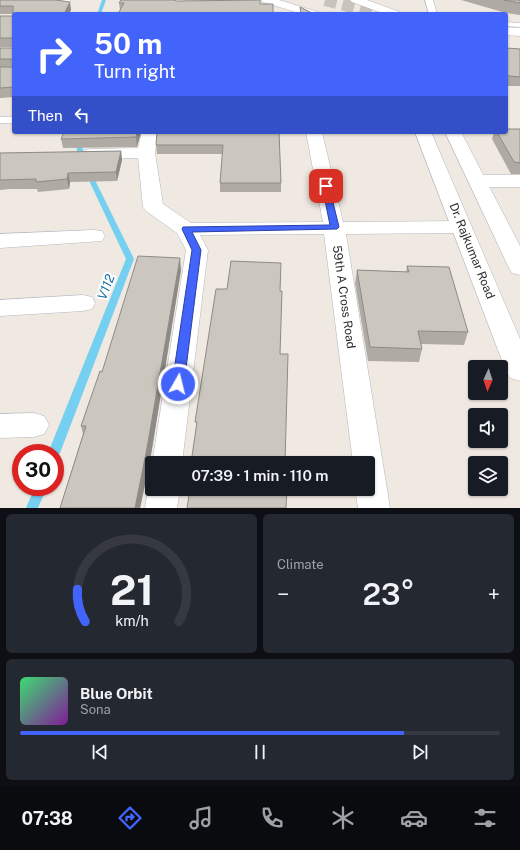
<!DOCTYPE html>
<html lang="en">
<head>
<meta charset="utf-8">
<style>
  body { margin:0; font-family:"Public Sans",sans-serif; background:#242831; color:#f1f3f6; height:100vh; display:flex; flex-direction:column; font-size:15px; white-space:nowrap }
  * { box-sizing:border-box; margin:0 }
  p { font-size:13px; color:#9ea1a6 }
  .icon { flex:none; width:22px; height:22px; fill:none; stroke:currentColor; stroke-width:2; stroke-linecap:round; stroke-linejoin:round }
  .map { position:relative; height:508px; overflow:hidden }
  .drawer { display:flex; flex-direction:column; gap:6px; padding:6px; background:#0d0f14; flex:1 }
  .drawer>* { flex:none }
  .banner { position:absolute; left:12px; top:12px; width:496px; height:122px; border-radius:4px; box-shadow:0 1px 3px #0004; background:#4264fb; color:#fff; overflow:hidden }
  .needle { width:26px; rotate:183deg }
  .tools { position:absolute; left:468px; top:360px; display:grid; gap:8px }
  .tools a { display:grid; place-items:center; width:40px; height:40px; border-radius:4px; background:#171b24; box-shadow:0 1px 3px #0004; font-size:20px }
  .speed { position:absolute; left:12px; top:444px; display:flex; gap:8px; font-size:20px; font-weight:700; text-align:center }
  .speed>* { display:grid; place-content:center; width:52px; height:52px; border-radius:50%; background:#171b24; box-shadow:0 1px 3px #0004; line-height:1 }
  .speed .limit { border:6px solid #d22; background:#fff; color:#111 }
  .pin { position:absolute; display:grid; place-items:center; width:34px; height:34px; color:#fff; margin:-17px; border-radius:8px; box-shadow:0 2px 6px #0006 }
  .me { position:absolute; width:44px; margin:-22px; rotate:8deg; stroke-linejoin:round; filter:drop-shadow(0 0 3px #0008) }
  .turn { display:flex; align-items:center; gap:14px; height:84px; padding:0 16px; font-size:18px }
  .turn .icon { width:52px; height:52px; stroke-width:2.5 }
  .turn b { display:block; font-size:28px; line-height:34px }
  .then { display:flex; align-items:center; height:38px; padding:0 16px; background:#0003; gap:8px; font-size:15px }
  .big { font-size:30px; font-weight:600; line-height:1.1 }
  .drawer .widget { flex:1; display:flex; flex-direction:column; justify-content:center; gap:6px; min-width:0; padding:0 14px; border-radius:6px; background:#242831 }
  .drawer .dial { align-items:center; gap:0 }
  .dial svg { height:104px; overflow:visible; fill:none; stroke:#363941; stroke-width:7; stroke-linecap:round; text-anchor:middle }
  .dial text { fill:#f1f3f6; stroke:none }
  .song { display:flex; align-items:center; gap:12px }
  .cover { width:48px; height:48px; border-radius:6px; background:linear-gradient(135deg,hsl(140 70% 55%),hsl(290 70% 35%)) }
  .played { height:4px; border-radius:2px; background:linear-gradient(90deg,#4264fb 80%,#363941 80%) }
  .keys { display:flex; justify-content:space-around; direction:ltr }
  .heat { display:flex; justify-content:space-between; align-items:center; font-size:22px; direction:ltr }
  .drawer .tiles { flex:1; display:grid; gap:6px; grid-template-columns:1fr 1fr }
  .widget:last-child { grid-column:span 2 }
  .trip { position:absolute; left:145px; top:456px; width:230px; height:40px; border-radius:4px; background:#171b24; box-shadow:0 1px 3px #0004; font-weight:600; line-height:40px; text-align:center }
  .tab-bar { display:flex; height:64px; justify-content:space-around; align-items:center; background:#090b0e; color:#9ea1a6 }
  .tab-bar .icon { width:28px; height:28px }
  .tab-bar .on { color:#4264fb }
  .tab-bar b { font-size:18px; color:#f1f3f6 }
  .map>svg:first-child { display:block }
</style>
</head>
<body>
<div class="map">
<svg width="520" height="508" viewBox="0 0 520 508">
  <rect width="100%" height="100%" fill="#efe9e1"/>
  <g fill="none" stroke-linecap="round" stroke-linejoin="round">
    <path fill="#75cff0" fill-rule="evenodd" d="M 102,0 L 106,0 L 101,14 L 97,14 Z
      M 74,132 L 80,132 L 85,162 L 84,163 L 80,163 L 79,162 Z
      M 88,170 L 91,172 L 134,259 L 60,453 L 58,456 L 55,457 L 55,453 L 48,453 L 126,259 L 85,172 Z
      M 35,487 L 47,487 L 38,508 L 26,508 Z"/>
    <path stroke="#c8c4bd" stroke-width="12" stroke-dasharray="12 6" stroke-linecap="butt" d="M 325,0 L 379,14"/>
    <defs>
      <path id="lane" d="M 425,0 L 433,0 L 437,14 L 429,14 Z
        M 506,22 L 520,23 L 520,27 L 506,26 Z
        M 0,117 L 14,117 L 14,123 L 0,123 Z"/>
      <path id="street" d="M 0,0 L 70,0 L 71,1 L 65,4 L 0,4 Z
        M 172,0 L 184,0 L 181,14 L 169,14 Z
        M 142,132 L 158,132 L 155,153 L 163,204 L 191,223 L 323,222 L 306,132 L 322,132 L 343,222 L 462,221 L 469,223 L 472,227 L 469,231 L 462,233 L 346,234 L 390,508 L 358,508 L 355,489 L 368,489 L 368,463 L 353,463 L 324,234 L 200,235 L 208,250 L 182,463 L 152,464 L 186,250 L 177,233 L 146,211 L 143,207 L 138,158 L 91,159 L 85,158 L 82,154 L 85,150 L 91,149 L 138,148 Z
        M 478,175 L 520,175 L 520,187 L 478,187 L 471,185 L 469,181 L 471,177 Z
        M 94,230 L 102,231 L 105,236 L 102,241 L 0,248 L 0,234 Z
        M 83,295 L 92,297 L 95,303 L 92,309 L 83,311 L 0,316 L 0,300 Z
        M 34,413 L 44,416 L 49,425 L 44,434 L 34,437 L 0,438 L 0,414 Z
        M 152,480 L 152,489 L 180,489 L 177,508 L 145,508 L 148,489 Z"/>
      <path id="secondary" d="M 261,0 L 279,0 L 318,12 L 320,14 L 302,14 L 263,2 Z
        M 350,0 L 367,0 L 400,12 L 402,14 L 385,14 L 352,2 Z
        M 506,27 L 520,28 L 520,36 L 506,35 Z
        M 415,132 L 431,132 L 520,339 L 520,381 L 510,378 L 506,371 Z
        M 445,132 L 461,132 L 520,246 L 520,275 L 512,273 L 509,268 Z"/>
    </defs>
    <use href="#lane" stroke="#b4b7c1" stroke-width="1"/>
    <use href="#street" stroke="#b4b7c1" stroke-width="1"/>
    <use href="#secondary" stroke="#b4b7c1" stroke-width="1"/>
    <use href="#lane" fill="#fff" fill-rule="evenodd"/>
    <use href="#street" fill="#fff" fill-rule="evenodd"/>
    <use href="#secondary" fill="#fff" fill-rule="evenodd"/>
  </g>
  <path fill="#afaba4" d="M 0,0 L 59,0 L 71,10 L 14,14 L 14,97 L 0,98 L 0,48 L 13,48 L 13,47 L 0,47 L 0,16 L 13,16 L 13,14 L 0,14 Z
    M 461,0 L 520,0 L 520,15 L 506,13 Z
    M 176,1 L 260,4 L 120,10 L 119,3 Z
    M 506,48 L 520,49 L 520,86 L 506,86 Z
    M 520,129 L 520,174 L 511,174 L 492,139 L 494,132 L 506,132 Z
    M 141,132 L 137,147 L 63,148 L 61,139 Z
    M 279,132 L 281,183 L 281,192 L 220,192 L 220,183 L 223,154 L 157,154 L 156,145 Z
    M 121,151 L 122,160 L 117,181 L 70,182 L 69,189 L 38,192 L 37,189 L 11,189 L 0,190 L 0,153 Z
    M 407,266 L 468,332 L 464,345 L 421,344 L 422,349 L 419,362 L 368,361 L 355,283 L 357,270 L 406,272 Z
    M 181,270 L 150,461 L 140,508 L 60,508 L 83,434 L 81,426 L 102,372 Z"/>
  <path fill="#8e8b86" d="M 70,2 L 71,10 L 69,14 L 64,14 Z
    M 137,132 L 141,132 L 137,147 L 136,137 Z
    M 121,151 L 122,160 L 117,181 L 116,172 Z
    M 68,173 L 70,182 L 69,189 L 67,179 Z
    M 180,258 L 181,270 L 150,461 L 140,508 L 135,508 Z"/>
  <path fill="#cbc7bf" stroke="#8e8b86" d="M 0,0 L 56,0 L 70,2 L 64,14 L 14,14 L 14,87 L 0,88 L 0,67 L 13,67 L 13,59 L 0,59 L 0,48 L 13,48 L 13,38 L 0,38 L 0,16 L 13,16 L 13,6 L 0,6 Z
    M 121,0 L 175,0 L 176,1 L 260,0 L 260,4 L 273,4 L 273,14 L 118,14 L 124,3 L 119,3 Z
    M 504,0 L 520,0 L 520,3 L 509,1 Z
    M 300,7 L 314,14 L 301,14 Z
    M 506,48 L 520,49 L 520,77 L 509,76 L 507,74 L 506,74 Z
    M 506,129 L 520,129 L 520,163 L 514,162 L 497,132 L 506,132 Z
    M 64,132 L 137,132 L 136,137 L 61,139 Z
    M 157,132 L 279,132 L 281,183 L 220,183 L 223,145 L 156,145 Z
    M 121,151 L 116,172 L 68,173 L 67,179 L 36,182 L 36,179 L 0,180 L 0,153 Z
    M 138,256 L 180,258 L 147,448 L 135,508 L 60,508 L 86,426 L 81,426 L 100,371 L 102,372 Z
    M 231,261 L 281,263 L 280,291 L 282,291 L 280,354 L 288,354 L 285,463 L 191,463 L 197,422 L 195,422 L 216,289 L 227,289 Z
    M 407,266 L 449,267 L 468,332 L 418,331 L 422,349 L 370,347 L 357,270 L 409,272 Z
    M 190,489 L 287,489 L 286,508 L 187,508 Z"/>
  <path fill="#4264fb" stroke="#2b41a3" d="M 326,184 L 329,186 L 339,227 L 337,229 L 192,232 L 201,250 L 184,384 L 182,387 L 174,387 L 172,384 L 192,250 L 182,229 L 183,227 L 330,225 L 322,186 Z"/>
  <g text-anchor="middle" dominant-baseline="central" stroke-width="4" stroke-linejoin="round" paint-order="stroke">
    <g font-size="12" fill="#2e2e2e" stroke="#fff">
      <text transform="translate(472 251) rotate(68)">Dr. Rajkumar Road</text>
      <text transform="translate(344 297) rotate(82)">59th A Cross Road</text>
    </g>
    <g font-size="13" font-style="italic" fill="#0d6fa3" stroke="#fff">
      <text transform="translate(106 287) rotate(-69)">V112</text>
    </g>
  </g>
</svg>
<div class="tools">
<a><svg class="needle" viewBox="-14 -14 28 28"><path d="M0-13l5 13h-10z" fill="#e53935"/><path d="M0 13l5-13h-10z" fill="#9ea1a6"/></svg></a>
<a><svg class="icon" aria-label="sound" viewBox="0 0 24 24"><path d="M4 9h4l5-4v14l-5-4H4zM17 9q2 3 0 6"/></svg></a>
<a><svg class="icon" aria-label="layers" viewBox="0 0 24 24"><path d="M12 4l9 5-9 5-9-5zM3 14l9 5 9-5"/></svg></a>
</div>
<div class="speed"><div class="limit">30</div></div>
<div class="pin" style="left:326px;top:186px;background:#d93025"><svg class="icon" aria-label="arrive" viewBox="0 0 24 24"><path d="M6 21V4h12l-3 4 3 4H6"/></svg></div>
<svg class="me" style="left:178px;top:384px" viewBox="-20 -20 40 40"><circle r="17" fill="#4264fb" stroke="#fff" stroke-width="3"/><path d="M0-11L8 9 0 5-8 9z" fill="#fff"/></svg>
<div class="trip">07:39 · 1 min · 110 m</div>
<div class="banner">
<div class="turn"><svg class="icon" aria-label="right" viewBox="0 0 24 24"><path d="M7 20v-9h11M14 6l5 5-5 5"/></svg><div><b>50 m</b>Turn right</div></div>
<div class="then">Then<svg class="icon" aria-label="left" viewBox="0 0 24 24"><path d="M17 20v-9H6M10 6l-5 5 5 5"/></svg></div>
</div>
</div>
<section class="drawer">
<div class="tiles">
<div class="widget dial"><svg viewBox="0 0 100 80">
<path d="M14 69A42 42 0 1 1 86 69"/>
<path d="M14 69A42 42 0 0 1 8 44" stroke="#4264fb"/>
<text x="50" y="56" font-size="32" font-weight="700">21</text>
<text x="50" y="72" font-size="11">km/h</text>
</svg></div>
<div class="widget"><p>Climate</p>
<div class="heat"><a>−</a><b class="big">23°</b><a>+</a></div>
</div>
<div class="widget">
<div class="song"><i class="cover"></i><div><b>Blue Orbit</b><p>Sona</p></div></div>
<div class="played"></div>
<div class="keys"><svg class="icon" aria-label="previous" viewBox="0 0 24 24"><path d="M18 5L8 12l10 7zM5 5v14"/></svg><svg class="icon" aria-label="pause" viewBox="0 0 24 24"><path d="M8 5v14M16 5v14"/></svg><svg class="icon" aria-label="next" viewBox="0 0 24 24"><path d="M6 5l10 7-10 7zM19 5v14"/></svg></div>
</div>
</div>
</section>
<nav class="tab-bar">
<b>07:38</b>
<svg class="icon on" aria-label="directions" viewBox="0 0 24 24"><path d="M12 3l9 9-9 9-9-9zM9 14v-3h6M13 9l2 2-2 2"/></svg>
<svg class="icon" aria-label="music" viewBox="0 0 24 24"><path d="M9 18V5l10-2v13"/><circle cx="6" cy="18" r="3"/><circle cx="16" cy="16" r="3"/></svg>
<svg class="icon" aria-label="phone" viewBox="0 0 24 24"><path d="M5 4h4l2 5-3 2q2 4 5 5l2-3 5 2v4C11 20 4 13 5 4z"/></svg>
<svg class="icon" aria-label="climate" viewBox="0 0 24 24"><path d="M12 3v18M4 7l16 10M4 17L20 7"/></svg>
<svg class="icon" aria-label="car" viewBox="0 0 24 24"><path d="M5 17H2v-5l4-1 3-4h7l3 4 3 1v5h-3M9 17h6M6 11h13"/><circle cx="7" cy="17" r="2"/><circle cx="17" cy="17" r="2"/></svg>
<svg class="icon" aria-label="filters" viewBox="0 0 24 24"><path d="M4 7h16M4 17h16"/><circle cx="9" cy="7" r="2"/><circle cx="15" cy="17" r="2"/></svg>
</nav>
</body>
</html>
